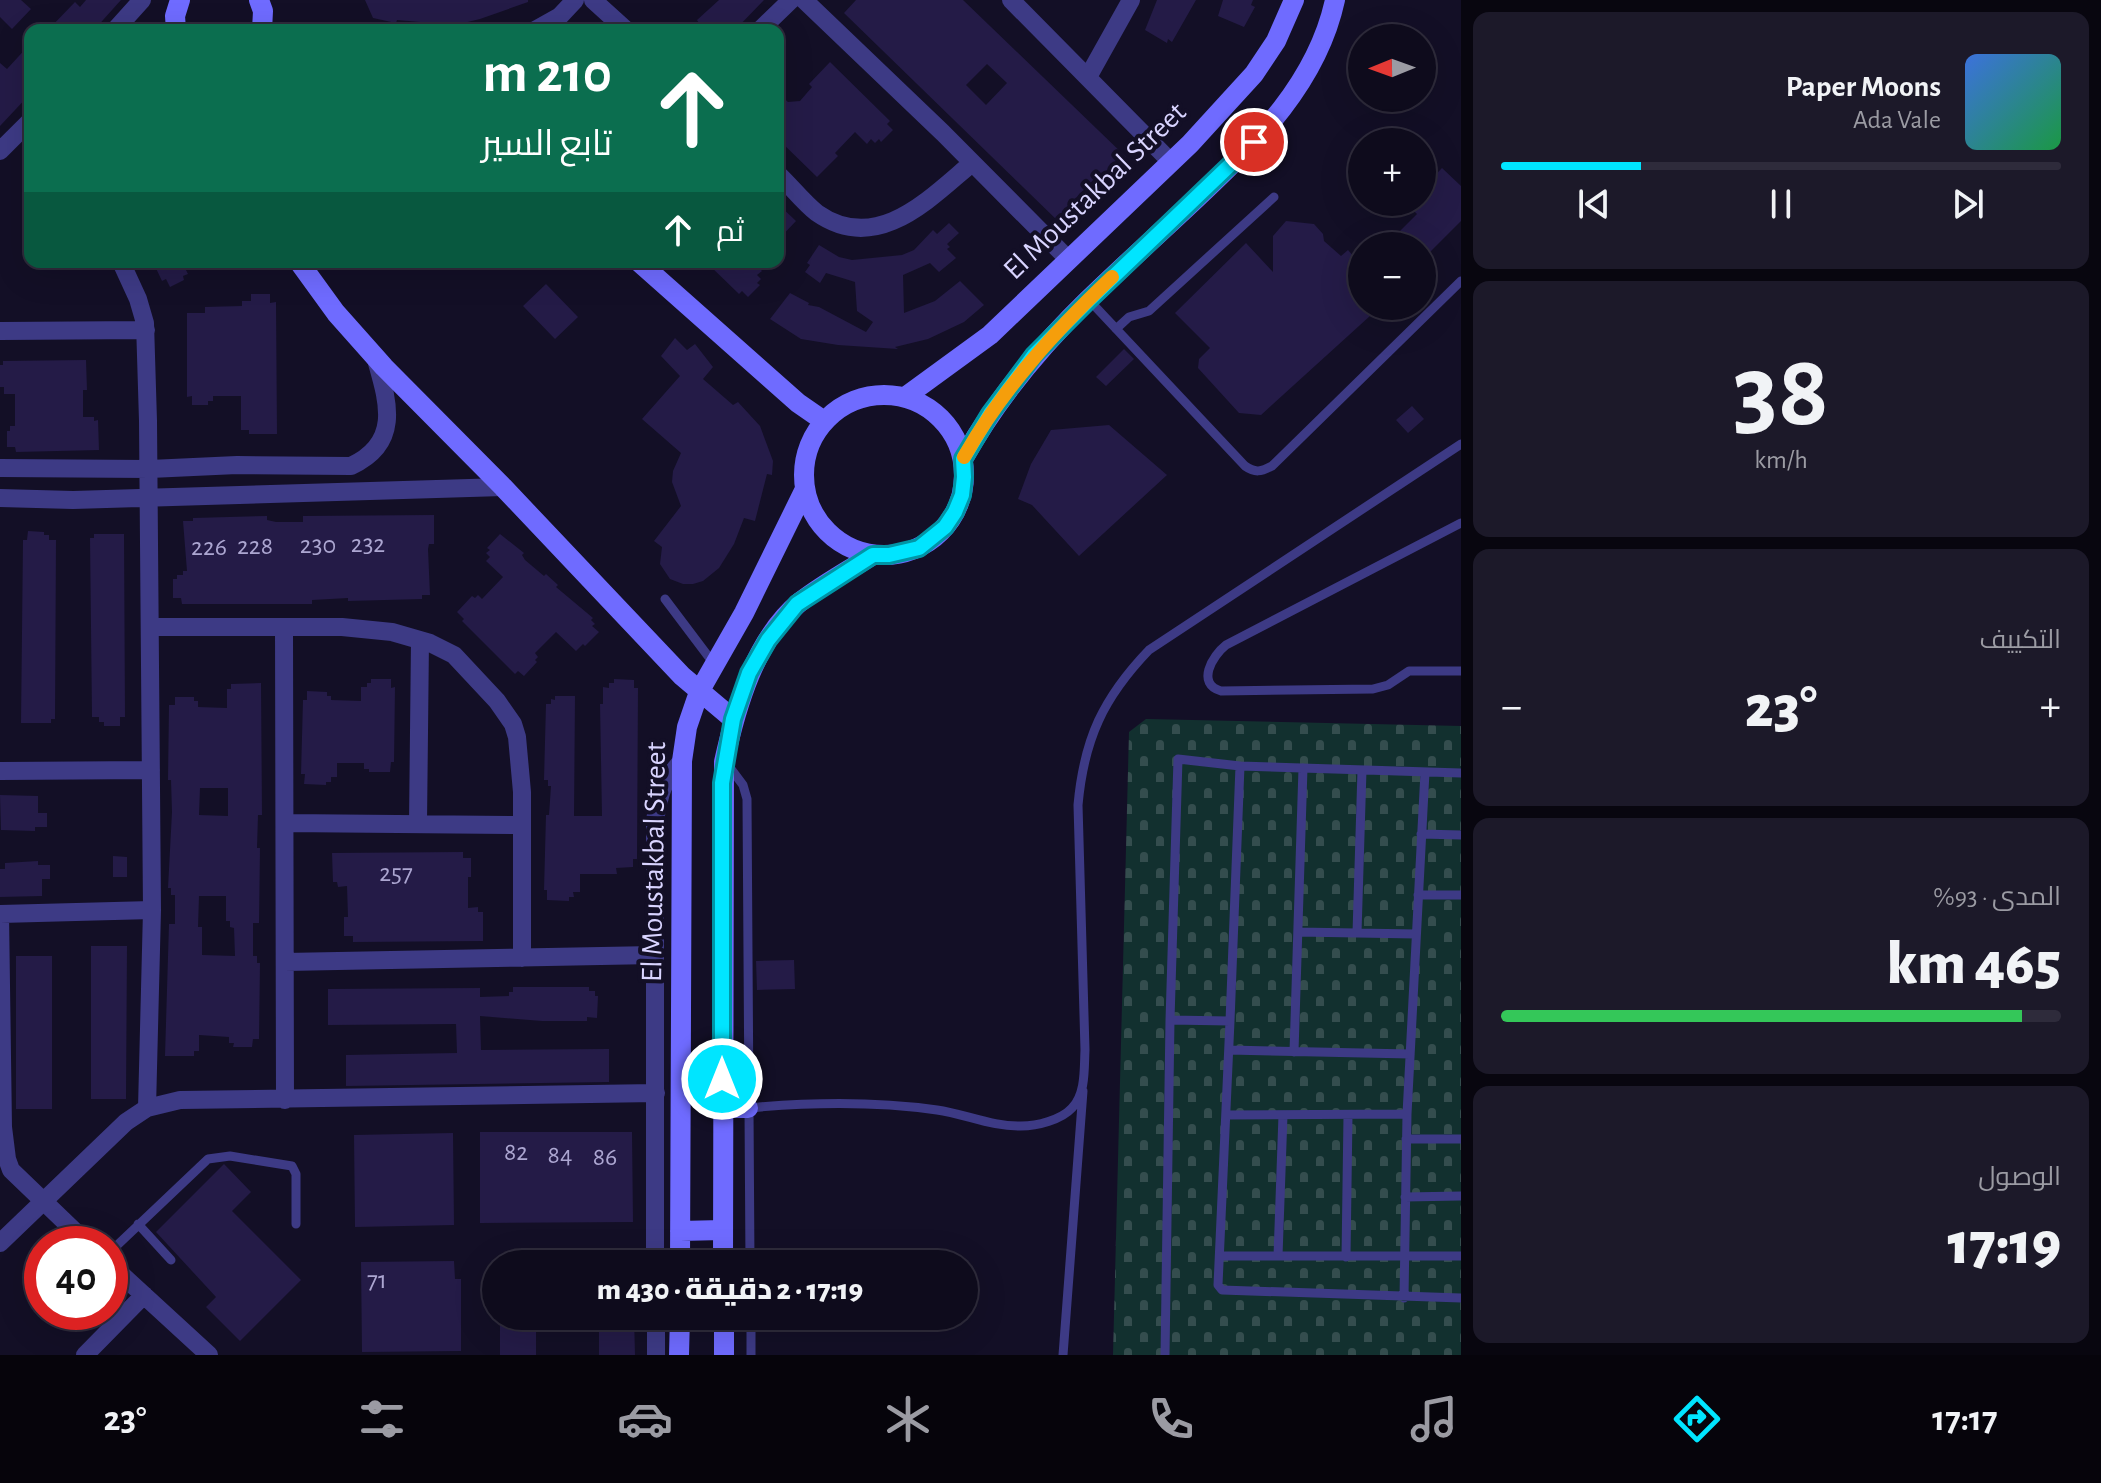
<!DOCTYPE html>
<html lang="ar">
<head>
<meta charset="utf-8">
<style>
  body { margin:0; font-family:"Alegreya Sans",Cairo,sans-serif; background:#1c1929; color:#f1f3f6; direction:rtl; height:100vh; display:flex; flex-direction:column; font-size:30px; white-space:nowrap }
  * { box-sizing:border-box; margin:0 }
  p { font-size:26px; color:#9b9ba3 }
  .icon { flex:none; width:44px; height:44px; fill:none; stroke:currentColor; stroke-width:2; stroke-linecap:round; stroke-linejoin:round }
  .map { position:relative; flex:1; overflow:hidden; direction:ltr }
  .drawer { display:flex; flex-direction:column; gap:12px; padding:12px; background:#08060f; width:640px }
  .drawer>* { flex:none }
  .banner { position:absolute; left:24px; top:24px; width:760px; height:244px; border-radius:16px; box-shadow:0 8px 32px #0002,0 0 0 2px #2e2b3b; direction:rtl; background:#0b6e4f; color:#fff; overflow:hidden }
  .needle { width:52px; rotate:269deg }
  .controls { position:absolute; left:1348px; top:24px; display:grid; gap:16px }
  .controls a { display:grid; place-items:center; width:88px; height:88px; border-radius:50%; background:#0e0b1c; box-shadow:0 8px 32px #0002,0 0 0 2px #2e2b3b; font-size:40px }
  .speed { position:absolute; left:24px; top:1226px; display:flex; gap:16px; font-size:40px; font-weight:700; text-align:center }
  .speed>* { display:grid; place-content:center; width:104px; height:104px; border-radius:50%; background:#0e0b1c; box-shadow:0 8px 32px #0002,0 0 0 2px #2e2b3b; line-height:1 }
  .speed .limit { border:12px solid #d22; background:#fff; color:#111 }
  .pin { position:absolute; display:grid; place-items:center; width:68px; height:68px; color:#fff; margin:-34px; border:4px solid #fff; border-radius:50%; box-shadow:0 2px 8px #0007 }
  .me { position:absolute; width:88px; margin:-44px; rotate:0deg; stroke-linejoin:round; filter:drop-shadow(0 0 6px #0008) }
  .turn { display:flex; align-items:center; gap:28px; height:168px; padding:0 40px; font-size:36px }
  .turn .icon { width:104px; height:104px; stroke-width:2.5 }
  .turn b { display:block; font-size:56px; line-height:68px }
  .then { display:flex; align-items:center; height:76px; padding:0 40px; background:#0003; gap:16px; font-size:30px }
  .big { font-size:60px; font-weight:800; line-height:1.1 }
  .drawer .tile { flex:1; display:flex; flex-direction:column; justify-content:center; gap:12px; min-width:0; padding:0 28px; border-radius:16px; background:#1c1929 }
  .drawer .dial { align-items:center; gap:0 }
  .dial b { font-size:104px; line-height:1 }
  .song { display:flex; align-items:center; gap:24px }
  .cover { width:96px; height:96px; border-radius:12px; background:linear-gradient(135deg,hsl(220 70% 55%),hsl(140 70% 35%)) }
  .played { height:8px; border-radius:4px; background:linear-gradient(90deg,#00e5ff 25%,#2e2b3b 25%) }
  .keys { display:flex; justify-content:space-around; direction:ltr }
  .heat { display:flex; justify-content:space-between; align-items:center; font-size:44px; direction:ltr }
  .charge { height:12px; border-radius:6px; background:linear-gradient(90deg,#34c759 93%,#2e2b3b 0) }
  .trip { position:absolute; left:482px; top:1250px; width:496px; height:80px; border-radius:40px; background:#0e0b1c; box-shadow:0 8px 32px #0002,0 0 0 2px #2e2b3b; font-weight:800; line-height:80px; text-align:center; direction:rtl }
  .menu { display:flex; height:128px; justify-content:space-around; align-items:center; background:#06040b; color:#9b9ba3 }
  .menu .icon { width:56px; height:56px }
  .menu .on { color:#00e5ff }
  .menu b { font-size:36px; color:#f1f3f6 }
  main { display:flex; flex:1; min-height:0 }
  .map>svg:first-child { display:block }
</style>
</head>
<body>
<main>
<section class="drawer">
<div class="tile">
<div class="song"><i class="cover"></i><div><b>Paper Moons</b><p>Ada Vale</p></div></div>
<div class="played"></div>
<div class="keys"><svg class="icon" aria-label="previous" viewBox="0 0 24 24"><path d="M18 5L8 12l10 7zM5 5v14"/></svg><svg class="icon" aria-label="pause" viewBox="0 0 24 24"><path d="M8 5v14M16 5v14"/></svg><svg class="icon" aria-label="next" viewBox="0 0 24 24"><path d="M6 5l10 7-10 7zM19 5v14"/></svg></div>
</div>
<div class="tile dial"><b>38</b><p>km/h</p></div>
<div class="tile"><p>التكييف</p>
<div class="heat"><a>−</a><b class="big">23°</b><a>+</a></div>
</div>
<div class="tile"><p>المدى · 93%</p><b class="big">465 km</b><div class="charge"></div></div>
<div class="tile"><p>الوصول</p><b class="big">17:19</b></div>
</section>
<div class="map">
<svg width="1461" height="1355" viewBox="0 0 1461 1355">
  <defs>
    <pattern id="cemetery-stones" width="16" height="16" patternUnits="userSpaceOnUse" patternTransform="scale(2)"><rect width="16" height="16" fill="#12302f"/><path d="M2 7V4a2 2 0 0 1 4 0v3zM10 15v-3a2 2 0 0 1 4 0v3z" fill="#344d4e"/></pattern>
  </defs>
  <rect width="100%" height="100%" fill="#130f26"/>
  <path fill="url(#cemetery-stones)" d="M 1146,719 L 1461,726 L 1461,1355 L 1113,1355 L 1129,732 Z"/>
  <path fill="#241b47" fill-rule="evenodd" d="M 0,0 L 21,0 L 31,9 L 12,29 L 0,17 Z
    M 86,0 L 121,0 L 94,30 L 48,30 L 75,2 L 80,7 Z
    M 365,0 L 528,0 L 528,2 L 480,19 L 455,25 L 397,20 L 396,23 L 373,18 Z
    M 719,0 L 764,0 L 735,30 L 696,30 L 699,23 L 697,20 Z
    M 856,0 L 963,0 L 1126,157 L 1107,178 L 1102,176 L 1100,179 L 1097,176 L 1076,198 L 1079,201 L 1060,223 L 844,13 ZM 987,64 L 1007,83 L 986,105 L 966,85 Z
    M 1157,0 L 1196,0 L 1172,42 L 1168,39 L 1167,43 L 1145,30 Z
    M 1223,0 L 1253,0 L 1251,5 L 1255,7 L 1244,27 L 1218,16 Z
    M 30,44 L 30,94 L 0,126 L 0,63 L 7,69 Z
    M 830,62 L 890,121 L 887,124 L 893,130 L 881,142 L 879,139 L 875,143 L 871,139 L 867,144 L 855,132 L 835,153 L 838,156 L 817,177 L 778,139 L 778,93 L 788,102 L 800,101 L 812,87 L 809,84 Z
    M 1442,168 L 1461,186 L 1461,221 L 1422,260 L 1422,246 L 1385,246 L 1417,214 L 1405,202 L 1422,202 L 1422,189 Z
    M 778,204 L 796,221 L 778,240 Z
    M 1286,221 L 1314,224 L 1323,234 L 1324,241 L 1341,256 L 1348,250 L 1362,266 L 1362,306 L 1381,306 L 1261,415 L 1239,413 L 1198,368 L 1199,359 L 1210,348 L 1175,313 L 1246,243 L 1273,272 L 1273,236 Z
    M 949,223 L 959,233 L 947,244 L 950,247 L 947,249 L 956,258 L 939,272 L 930,263 L 903,275 L 904,313 L 935,301 L 960,281 L 984,305 L 964,322 L 928,339 L 895,347 L 898,349 L 838,345 L 801,339 L 770,319 L 790,293 L 809,303 L 808,305 L 819,307 L 866,332 L 873,322 L 857,311 L 855,282 L 826,273 L 820,283 L 805,272 L 810,265 L 807,263 L 819,245 L 839,257 L 852,260 L 902,255 L 914,250 L 933,230 L 937,234 Z
    M 153,262 L 182,262 L 188,274 L 183,276 L 184,280 L 170,287 L 166,279 L 162,281 Z
    M 706,262 L 753,262 L 762,271 L 757,275 L 761,279 L 757,283 L 760,285 L 748,297 L 742,291 L 739,294 Z
    M 546,284 L 578,317 L 555,339 L 523,306 Z
    M 251,294 L 270,294 L 270,303 L 276,302 L 277,434 L 249,434 L 249,430 L 241,430 L 241,396 L 213,396 L 213,401 L 208,401 L 208,405 L 192,405 L 192,396 L 187,397 L 187,313 L 205,313 L 205,307 L 242,306 L 242,301 L 251,301 Z
    M 675,338 L 687,350 L 695,344 L 713,367 L 703,379 L 733,405 L 738,402 L 760,426 L 773,461 L 772,475 L 767,474 L 755,521 L 744,518 L 734,544 L 719,568 L 703,581 L 693,584 L 683,584 L 670,579 L 660,564 L 662,547 L 654,541 L 681,506 L 672,482 L 673,471 L 681,453 L 642,419 L 680,376 L 661,356 Z
    M 1124,349 L 1134,359 L 1106,386 L 1096,377 Z
    M 86,360 L 87,390 L 83,390 L 83,417 L 94,417 L 94,421 L 98,420 L 99,450 L 16,452 L 15,447 L 7,447 L 7,431 L 10,431 L 10,426 L 15,426 L 15,394 L 4,394 L 4,387 L 0,387 L 0,365 L 3,365 L 3,361 Z
    M 1412,406 L 1424,419 L 1408,433 L 1396,420 Z
    M 1109,425 L 1167,475 L 1079,556 L 1032,505 L 1018,499 L 1031,464 L 1051,430 Z
    M 434,515 L 434,544 L 429,544 L 428,549 L 430,595 L 422,595 L 422,599 L 348,601 L 348,598 L 312,600 L 312,604 L 182,604 L 181,598 L 173,598 L 173,579 L 177,579 L 177,575 L 183,575 L 183,571 L 187,571 L 183,521 L 193,521 L 193,518 L 267,516 L 267,520 L 276,522 L 303,522 L 303,516 Z
    M 28,531 L 44,532 L 44,535 L 49,535 L 49,540 L 56,540 L 55,719 L 51,719 L 51,723 L 21,723 L 23,540 L 27,540 Z
    M 94,534 L 124,534 L 125,717 L 120,717 L 120,726 L 104,726 L 104,722 L 99,722 L 99,717 L 92,717 L 90,538 L 94,538 Z
    M 500,534 L 524,553 L 522,555 L 525,560 L 544,576 L 546,574 L 558,585 L 556,587 L 593,618 L 591,620 L 595,624 L 592,626 L 599,632 L 585,646 L 583,644 L 576,651 L 556,632 L 535,653 L 538,657 L 535,660 L 537,662 L 524,676 L 518,671 L 515,674 L 462,621 L 464,619 L 457,612 L 472,596 L 475,598 L 478,595 L 482,599 L 503,577 L 486,561 L 490,557 L 486,553 L 490,550 L 487,548 Z
    M 371,679 L 391,679 L 391,688 L 395,687 L 394,762 L 391,762 L 390,772 L 369,772 L 369,769 L 364,769 L 364,763 L 337,763 L 337,777 L 331,777 L 331,782 L 326,782 L 326,785 L 304,784 L 305,774 L 301,774 L 303,700 L 307,700 L 307,691 L 327,692 L 327,696 L 331,696 L 331,700 L 361,701 L 361,687 L 367,687 L 367,683 L 371,683 Z
    M 614,679 L 634,680 L 634,688 L 638,688 L 637,859 L 633,859 L 633,867 L 616,868 L 617,874 L 580,874 L 580,892 L 573,892 L 574,897 L 569,897 L 569,901 L 547,900 L 547,890 L 544,890 L 546,815 L 549,815 L 551,786 L 548,786 L 548,780 L 544,780 L 546,704 L 551,704 L 551,699 L 555,700 L 555,696 L 575,696 L 574,816 L 602,816 L 600,704 L 603,704 L 603,687 L 609,688 L 609,683 L 614,683 Z
    M 261,683 L 262,815 L 258,815 L 257,848 L 260,848 L 259,923 L 253,923 L 253,956 L 257,956 L 257,963 L 260,963 L 259,1039 L 253,1039 L 252,1047 L 233,1047 L 234,1043 L 229,1043 L 229,1037 L 199,1035 L 199,1051 L 194,1051 L 194,1056 L 165,1056 L 169,924 L 175,924 L 175,895 L 171,895 L 171,888 L 168,888 L 172,812 L 171,780 L 168,780 L 169,705 L 175,705 L 175,697 L 194,697 L 194,701 L 198,701 L 198,707 L 227,708 L 227,689 L 231,689 L 231,684 ZM 200,788 L 228,788 L 228,816 L 199,815 ZM 199,896 L 226,896 L 226,921 L 230,921 L 230,927 L 234,928 L 235,956 L 202,955 L 202,927 L 198,927 Z
    M 0,795 L 38,796 L 38,813 L 47,813 L 47,827 L 35,827 L 35,831 L 1,830 Z
    M 463,852 L 463,858 L 471,858 L 471,877 L 468,877 L 468,908 L 478,907 L 478,912 L 483,912 L 483,941 L 353,942 L 353,936 L 344,936 L 344,917 L 348,917 L 347,886 L 338,887 L 337,882 L 333,882 L 332,853 Z
    M 113,856 L 127,857 L 127,877 L 113,877 Z
    M 38,861 L 38,865 L 50,865 L 50,879 L 42,879 L 42,896 L 0,897 L 0,869 L 5,869 L 5,863 Z
    M 91,946 L 127,946 L 126,1099 L 91,1099 Z
    M 16,956 L 52,956 L 52,1109 L 16,1109 Z
    M 794,960 L 795,989 L 757,990 L 756,961 Z
    M 513,987 L 589,987 L 589,991 L 595,991 L 595,996 L 598,996 L 597,1018 L 587,1017 L 587,1021 L 542,1021 L 480,1016 L 481,1050 L 609,1049 L 609,1082 L 346,1086 L 346,1055 L 457,1053 L 456,1024 L 328,1025 L 328,989 L 480,988 L 480,997 L 509,996 L 509,992 L 513,992 Z
    M 480,1132 L 632,1132 L 633,1222 L 480,1223 Z
    M 453,1133 L 454,1225 L 355,1227 L 354,1135 Z
    M 224,1164 L 251,1192 L 232,1211 L 301,1280 L 240,1341 L 206,1307 L 216,1297 L 156,1232 Z
    M 454,1261 L 455,1279 L 461,1279 L 461,1351 L 362,1352 L 361,1262 Z
    M 500,1316 L 536,1316 L 536,1355 L 500,1355 Z
    M 599,1316 L 634,1316 L 635,1355 L 599,1355 Z"/>
  <g fill="none" stroke-linecap="round" stroke-linejoin="round">
    <path stroke="#3d3a85" stroke-width="9" d="M 1089,300 L 1245,466 C 1255,473 1261,472 1272,466 L 1461,281
      M 1116,329 L 1129,317 L 1149,311 L 1274,197
      M 1461,523 L 1226,645 C 1212,656 1196,684 1221,691 L 1373,689 L 1388,685 L 1409,671 L 1461,671
      M 665,599 L 714,664
      M 728,765 L 743,785 L 747,799 L 750,1264
      M 1240,766 L 1461,773
      M 1421,834 L 1461,835
      M 1418,895 L 1461,895
      M 1298,932 L 1416,934
      M 1357,933 L 1362,770
      M 1230,1021 L 1218,1285 L 1222,1290 L 1461,1298
      M 1229,1050 L 1410,1054
      M 1294,1052 L 1303,768
      M 748,1108 C 812,1102 874,1101 937,1110 C 965,1114 993,1127 1021,1126 C 1037,1126 1061,1120 1072,1108 C 1086,1094 1084,1068 1085,1050 L 1078,805 C 1084,739 1103,698 1149,650 L 1461,444
      M 1226,1115 L 1407,1114
      M 1406,1139 L 1461,1139
      M 1405,1197 L 1461,1196
      M 138,1224 L 171,1260
      M 110,1252 L 208,1159 L 230,1156 L 292,1166 L 296,1174 L 296,1224
      M 1220,1256 L 1461,1256
      M 1278,1256 L 1283,1115
      M 1346,1257 L 1348,1115
      M 1404,1298 L 1407,1114 L 1425,772
      M 751,1355 L 751,1318
      M 1063,1355 L 1083,1091
      M 1165,1355 L 1170,1020 L 1178,759 L 1240,766 L 1230,1021 L 1170,1020"/>
    <path stroke="#3d3a85" stroke-width="18" d="M 593,0 L 626,30
      M 804,0 L 943,133 L 1068,259
      M 1011,0 L 1170,161
      M 115,30 L 142,0
      M 535,30 L 560,16 L 575,0
      M 760,30 L 791,0
      M 1088,77 L 1131,0
      M 0,151 L 30,121
      M 778,174 C 791,186 803,202 817,213 C 877,255 929,199 972,163
      M 121,262 L 138,299 L 145,323 L 148,421 L 152,910 L 147,1108
      M 0,331 L 146,330
      M 0,468 L 150,469 L 237,465 L 351,466 C 403,442 387,399 375,356
      M 0,498 L 73,500 L 503,487
      M 151,627 L 342,627 L 392,632 L 430,643 L 454,655 L 497,701 L 513,724 L 517,737 L 522,792 L 522,958
      M 284,628 L 285,1100
      M 0,771 L 151,770
      M 285,823 L 522,825
      M 418,824 L 420,640
      M 0,914 L 3,1127 L 7,1159 L 11,1170 L 88,1244
      M 0,914 L 152,910
      M 285,962 L 654,955
      M 0,1243 L 126,1122 L 147,1108 L 180,1100 L 656,1093
      M 110,1264 L 209,1355
      M 655,1264 L 655,820 C 660,792 662,782 682,761
      M 656,1316 L 656,1355
      M 85,1355 L 144,1295"/>
    <path stroke="#6f6bff" stroke-width="20" d="M 259,0 L 263,11 L 262,30
      M 176,30 L 175,16 L 180,0
      M 299,262 L 336,313 L 384,367 L 503,487 L 682,676 L 733,719
      M 639,262 L 798,403 L 824,421
      M804 475a80 80 0 1 1 160 0a80 80 0 1 1-160 0Z
      M 905,397 L 990,335 L 1190,144 L 1254,74 L 1276,41 L 1294,0
      M 963,459 C 996,400 1038,349 1087,301 C 1123,266 1161,232 1198,197 C 1257,141 1317,83 1335,0
      M 722,1108 L 748,1108
      M 680,1231 L 722,1230
      M 680,1264 L 682,761 L 687,727 L 699,692 L 744,613 L 805,489
      M 723,1264 L 724,762 C 736,707 755,639 800,602 C 823,584 849,570 873,555
      M 724,1319 L 751,1318
      M 679,1355 L 680,1316
      M 724,1355 L 724,1316"/>
  </g>
  <g fill="none" stroke-linecap="round" stroke-linejoin="round">
    <defs>
      <path id="route" d="M 722,1079 L 722,783 L 733,719 L 749,673 L 768,640 L 797,604 L 873,555 L 889,555 L 919,548 L 945,527 L 955,512 L 962,495 L 964,477 L 963,459 L 990,414 L 1034,355 L 1089,300 L 1254,142"/>
    </defs>
    <use href="#route" stroke="#0095a6" stroke-width="20"/>
    <use href="#route" stroke="#00e5ff" stroke-width="14"/>
    <path stroke="#f59e0b" stroke-width="14" d="M 964,457 C 1003,388 1055,331 1112,277"/>
  </g>
  <g text-anchor="middle" dominant-baseline="central" stroke-width="8" stroke-linejoin="round" paint-order="stroke">
    <g font-size="26" fill="#aca6d1">
      <text x="368" y="544">232</text>
      <text x="318" y="545">230</text>
      <text x="255" y="546">228</text>
      <text x="209" y="547">226</text>
      <text x="396" y="873">257</text>
      <text x="516" y="1152">82</text>
      <text x="560" y="1155">84</text>
      <text x="605" y="1157">86</text>
      <text x="377" y="1280">71</text>
    </g>
    <g font-size="30" fill="#d9d4ff" stroke="#130f26">
      <text transform="translate(1095 191) rotate(-44)">El Moustakbal Street</text>
      <text transform="translate(654 862) rotate(-89)">El Moustakbal Street</text>
    </g>
  </g>
</svg>
<div class="controls">
<a><svg class="needle" viewBox="-14 -14 28 28"><path d="M0-13l5 13h-10z" fill="#e53935"/><path d="M0 13l5-13h-10z" fill="#9b9ba3"/></svg></a>
<a>+</a>
<a>−</a>
</div>
<div class="speed"><div class="limit">40</div></div>
<div class="pin" style="left:1254px;top:142px;background:#d93025"><svg class="icon" aria-label="arrive" viewBox="0 0 24 24"><path d="M6 21V4h12l-3 4 3 4H6"/></svg></div>
<svg class="me" style="left:722px;top:1079px" viewBox="-20 -20 40 40"><circle r="17" fill="#00e5ff" stroke="#fff" stroke-width="3"/><path d="M0-11L8 9 0 5-8 9z" fill="#fff"/></svg>
<div class="trip">17:19 · 2 دقيقة · 430 m</div>
<div class="banner">
<div class="turn"><svg class="icon" aria-label="ahead" viewBox="0 0 24 24"><path d="M12 20V5M6 11l6-6 6 6"/></svg><div><b>210 m</b>تابع السير</div></div>
<div class="then">ثم<svg class="icon" aria-label="ahead" viewBox="0 0 24 24"><path d="M12 20V5M6 11l6-6 6 6"/></svg></div>
</div>
</div>
</main>
<nav class="menu">
<b>17:17</b>
<svg class="icon on" aria-label="directions" viewBox="0 0 24 24"><path d="M12 3l9 9-9 9-9-9zM9 14v-3h6M13 9l2 2-2 2"/></svg>
<svg class="icon" aria-label="music" viewBox="0 0 24 24"><path d="M9 18V5l10-2v13"/><circle cx="6" cy="18" r="3"/><circle cx="16" cy="16" r="3"/></svg>
<svg class="icon" aria-label="phone" viewBox="0 0 24 24"><path d="M5 4h4l2 5-3 2q2 4 5 5l2-3 5 2v4C11 20 4 13 5 4z"/></svg>
<svg class="icon" aria-label="climate" viewBox="0 0 24 24"><path d="M12 3v18M4 7l16 10M4 17L20 7"/></svg>
<svg class="icon" aria-label="car" viewBox="0 0 24 24"><path d="M5 17H2v-5l4-1 3-4h7l3 4 3 1v5h-3M9 17h6M6 11h13"/><circle cx="7" cy="17" r="2"/><circle cx="17" cy="17" r="2"/></svg>
<svg class="icon" aria-label="filters" viewBox="0 0 24 24"><path d="M4 7h16M4 17h16"/><circle cx="9" cy="7" r="2"/><circle cx="15" cy="17" r="2"/></svg>
<b>23°</b>
</nav>
</body>
</html>
